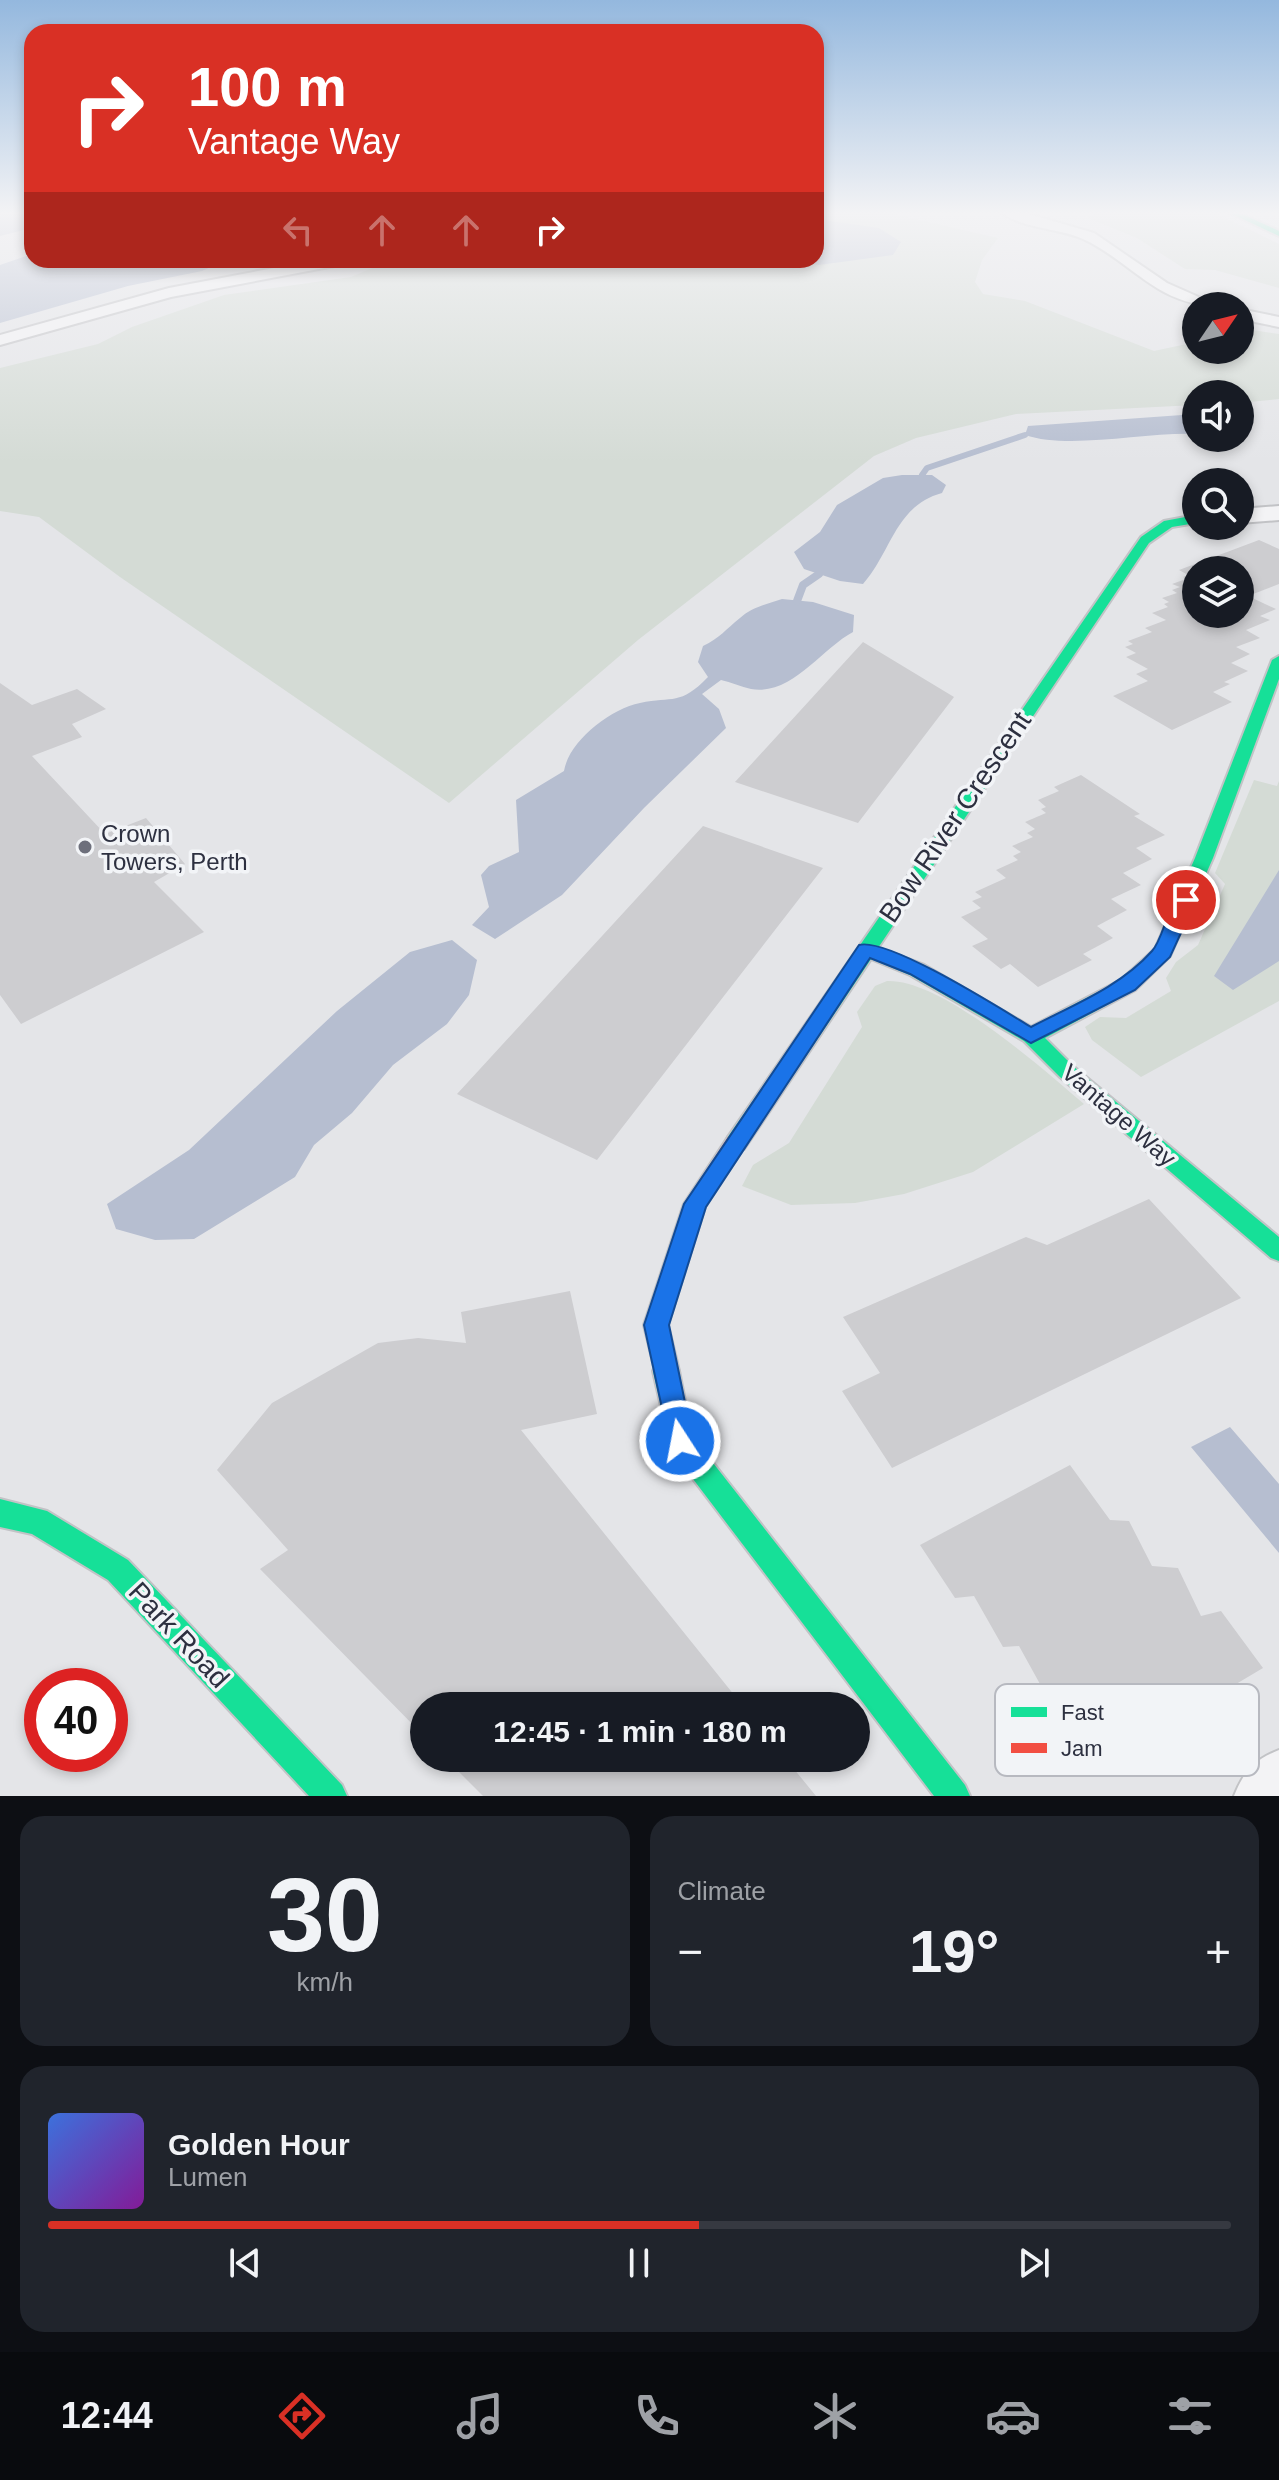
<!DOCTYPE html>
<html lang="en">
<head>
<meta charset="utf-8">
<style>
  body { margin:0; font-family:Helvetica,sans-serif; background:#20242c; color:#f1f3f6; height:100vh; display:flex; flex-direction:column; font-size:30px; white-space:nowrap }
  * { box-sizing:border-box; margin:0 }
  p { font-size:26px; color:#9ea1a6 }
  .icon { flex:none; width:44px; height:44px; fill:none; stroke:currentColor; stroke-width:2; stroke-linecap:round; stroke-linejoin:round }
  .map { position:relative; height:1796px; overflow:hidden }
  .sheet { display:flex; flex-direction:column; gap:20px; padding:20px; background:#0d0f14; flex:1 }
  .sheet>* { flex:none }
  .banner { position:absolute; left:24px; top:24px; width:800px; height:244px; border-radius:24px; box-shadow:0 4px 12px #0003; background:#d93025; color:#fff; overflow:hidden }
  .needle { width:52px; rotate:55deg }
  .fabs { position:absolute; left:1182px; top:292px; display:grid; gap:16px }
  .fabs a { display:grid; place-items:center; width:72px; height:72px; border-radius:50%; background:#171b24; box-shadow:0 4px 12px #0003; font-size:40px }
  .speed { position:absolute; left:24px; top:1668px; display:flex; gap:16px; font-size:40px; font-weight:700; text-align:center }
  .speed>* { display:grid; place-content:center; width:104px; height:104px; border-radius:50%; background:#171b24; box-shadow:0 4px 12px #0003; line-height:1 }
  .speed .limit { border:12px solid #d22; background:#fff; color:#111 }
  .pin { position:absolute; display:grid; place-items:center; width:68px; height:68px; color:#fff; margin:-34px; border:4px solid #fff; border-radius:50%; box-shadow:0 2px 8px #0007 }
  .me { position:absolute; width:88px; margin:-44px; rotate:349deg; stroke-linejoin:round; filter:drop-shadow(0 0 6px #0008) }
  .turn { display:flex; align-items:center; gap:28px; height:168px; padding:0 32px; font-size:36px }
  .turn .icon { width:104px; height:104px; stroke-width:2.5 }
  .turn b { display:block; font-size:56px; line-height:68px }
  .lanes { display:flex; align-items:center; height:76px; padding:0 32px; background:#0003; justify-content:center; gap:40px; direction:ltr }
  .lanes .off { opacity:.35 }
  .big { font-size:60px; font-weight:700; line-height:1.1 }
  .sheet .widget { flex:1; display:flex; flex-direction:column; justify-content:center; gap:12px; min-width:0; padding:0 28px; border-radius:24px; background:#20242c }
  .sheet .dial { align-items:center; gap:0 }
  .dial b { font-size:104px; line-height:1 }
  .song { display:flex; align-items:center; gap:24px }
  .cover { width:96px; height:96px; border-radius:12px; background:linear-gradient(135deg,hsl(220 70% 55%),hsl(290 70% 35%)) }
  .played { height:8px; border-radius:4px; background:linear-gradient(90deg,#d93025 55%,#363941 55%) }
  .keys { display:flex; justify-content:space-around; direction:ltr }
  .heat { display:flex; justify-content:space-between; align-items:center; font-size:44px; direction:ltr }
  .sheet .tiles { flex:1; display:grid; gap:20px; grid-template-columns:1fr 1fr }
  .widget:last-child { grid-column:span 2 }
  .trip { position:absolute; left:410px; top:1692px; width:460px; height:80px; border-radius:40px; background:#171b24; box-shadow:0 4px 12px #0003; font-weight:700; line-height:80px; text-align:center }
  .tab-bar { display:flex; height:128px; justify-content:space-around; align-items:center; background:#090b0e; color:#9ea1a6 }
  .tab-bar .icon { width:56px; height:56px }
  .tab-bar .selected { color:#d93025 }
  .tab-bar b { font-size:36px; color:#f1f3f6 }
  .map>svg:first-child { display:block }
</style>
</head>
<body>
<div class="map">
<svg width="1279" height="1796" viewBox="0 0 1279 1796">
  <rect width="100%" height="100%" fill="#e4e5e8"/>
  <path fill="#d4dbd5" d="M 816,212 L 884,212 L 998,238 L 982,260 L 975,282 L 983,294 L 1025,301 L 1154,351 L 1196,342 L 1196,350 L 1240,350 L 1240,332 L 1252,330 L 1279,334 L 1279,399 L 1240,403 L 1240,394 L 1196,394 L 1196,405 L 1016,414 L 916,438 L 874,456 L 638,640 L 449,803 L 120,577 L 39,517 L 0,511 L 0,368 L 98,344 L 132,327 L 224,295 L 351,277 L 372,268 L 420,260 L 816,260 Z
    M 1098,212 L 1213,212 L 1279,244 L 1279,288 L 1215,270 L 1185,269 L 1137,238 L 1088,218 Z
    M 1254,780 L 1277,786 L 1279,781 L 1279,1001 L 1141,1077 L 1092,1040 L 1085,1027 L 1100,1017 L 1126,1018 L 1171,991 L 1166,978 L 1176,962 L 1198,945 L 1225,884 L 1215,873 Z
    M 887,981 C 942,979 1042,1068 1084,1104 L 973,1172 L 904,1194 L 855,1203 L 791,1205 L 742,1186 L 753,1165 L 789,1143 L 862,1027 L 857,1012 L 875,986 Z"/>
  <path fill="#b6bed0" d="M 0,212 L 32,212 L 32,228 L 0,236 Z
    M 816,219 L 879,228 L 901,242 L 893,255 L 819,265 L 786,260 L 816,260 Z
    M 32,254 L 32,260 L 226,260 L 202,271 L 128,286 L 0,323 L 0,265 Z
    M 1196,414 L 1196,434 C 1145,432 1069,450 1025,435 L 1028,426 Z
    M 902,475 L 932,475 L 946,485 L 942,493 C 895,506 892,551 863,584 L 840,581 L 804,569 L 794,552 L 820,532 L 837,505 L 883,478 Z
    M 782,599 L 813,602 L 854,615 L 853,632 C 821,649 792,696 751,689 C 741,687 731,682 721,680 L 702,694 L 719,709 L 726,728 L 644,808 L 562,895 L 495,939 L 472,925 L 489,907 L 481,875 L 489,866 L 519,852 L 516,800 L 564,771 C 569,741 610,709 640,703 C 673,696 680,706 708,677 L 698,662 L 703,646 C 720,638 726,629 740,618 C 752,607 767,604 782,599 Z
    M 1279,870 L 1279,961 L 1233,990 L 1214,976 Z
    M 452,940 L 477,960 L 469,995 L 447,1024 L 393,1065 L 352,1113 L 314,1145 L 295,1177 L 194,1239 L 155,1240 L 116,1229 L 107,1204 L 189,1150 L 337,1011 L 410,952 Z
    M 1230,1427 L 1279,1484 L 1279,1553 L 1191,1447 Z"/>
  <g fill="none" stroke-linecap="round" stroke-linejoin="round">
    <path stroke="#b6bed0" stroke-width="6" d="M 922,475 L 927,468 L 1025,435"/>
    <path stroke="#b6bed0" stroke-width="8" d="M 797,601 L 803,585 L 819,574"/>
  </g>
  <path fill="#cdcdd0" fill-rule="evenodd" d="M 1259,540 L 1279,549 L 1279,584 L 1248,596 L 1276,609 L 1260,616 L 1270,620 L 1246,630 L 1260,638 L 1236,647 L 1250,654 L 1231,663 L 1248,671 L 1224,682 L 1230,684 L 1213,692 L 1232,702 L 1172,730 L 1113,696 L 1148,681 L 1136,674 L 1148,669 L 1126,657 L 1136,653 L 1125,647 L 1133,644 L 1128,641 L 1152,632 L 1145,628 L 1166,620 L 1152,613 L 1168,607 L 1164,604 L 1169,602 L 1162,598 L 1177,593 L 1172,590 L 1180,587 L 1172,584 L 1186,579 L 1183,577 L 1188,575 L 1179,570 ZM 1196,570 L 1240,570 L 1240,614 L 1196,614 Z
    M 863,642 L 954,697 L 858,823 L 735,782 Z
    M 0,683 L 32,705 L 77,689 L 106,709 L 72,724 L 82,737 L 32,756 L 105,834 L 146,818 L 185,864 L 154,882 L 204,932 L 21,1024 L 0,995 Z
    M 1081,775 L 1140,814 L 1134,816 L 1165,835 L 1136,848 L 1152,859 L 1123,873 L 1141,885 L 1111,899 L 1127,910 L 1097,926 L 1113,938 L 1083,954 L 1092,960 L 1038,987 L 1010,964 L 1001,969 L 972,946 L 988,939 L 961,917 L 981,908 L 972,901 L 982,897 L 975,892 L 1006,878 L 996,870 L 1018,860 L 1013,856 L 1021,852 L 1012,846 L 1033,837 L 1027,833 L 1035,829 L 1025,822 L 1046,813 L 1041,809 L 1046,807 L 1038,800 L 1059,791 L 1054,787 Z
    M 703,826 L 823,868 L 597,1160 L 457,1094 Z
    M 1149,1199 L 1241,1298 L 892,1468 L 842,1391 L 880,1373 L 843,1317 L 1026,1237 L 1047,1245 Z
    M 570,1291 L 597,1414 L 521,1430 L 743,1706 L 424,1706 L 424,1736 L 260,1569 L 288,1550 L 217,1470 L 272,1403 L 378,1343 L 418,1338 L 466,1343 L 461,1312 Z
    M 1070,1465 L 1110,1520 L 1129,1521 L 1152,1566 L 1178,1568 L 1201,1616 L 1221,1611 L 1263,1668 L 1105,1762 L 1073,1706 L 1056,1713 L 1019,1646 L 1003,1647 L 974,1596 L 955,1598 L 920,1545 Z
    M 445,1758 L 785,1758 L 816,1796 L 483,1796 Z"/>
  <g fill="none" stroke-linecap="round" stroke-linejoin="round">
    <defs>
      <path id="street" d="M 1001,212 L 1022,212 L 1094,233 L 1167,283 L 1219,306 C 1157,306 1133,262 1083,239 C 1059,228 1022,229 1001,212 Z
        M 316,260 L 348,260 L 340,265 L 171,297 L 0,345 L 0,335 L 169,288 Z
        M 1240,309 L 1279,317 L 1279,327 L 1240,319 Z
        M 1279,506 L 1279,520 L 1240,523 L 1240,509 Z
        M 1279,1750 L 1279,1796 L 1234,1796 C 1244,1771 1254,1760 1279,1750 Z"/>
      <path id="fast" d="M 1228,212 L 1238,212 L 1279,231 L 1279,236 Z
        M 1196,515 L 1196,523 L 1172,527 L 1149,543 L 878,948 L 924,965 L 1031,1027 L 1121,980 L 1155,949 L 1195,858 L 1272,660 L 1279,656 L 1279,679 L 1213,858 L 1170,956 L 1135,990 L 1045,1038 L 1074,1067 L 1279,1237 L 1279,1261 L 1271,1258 L 1060,1077 L 1024,1041 L 910,975 L 871,959 L 744,1149 L 736,1152 L 728,1149 L 725,1143 L 728,1137 L 1141,537 L 1164,521 Z
        M 666,1359 L 675,1363 L 679,1371 L 692,1436 L 965,1785 L 970,1796 L 934,1796 L 671,1450 L 653,1371 L 657,1363 Z
        M 0,1499 L 47,1511 L 128,1560 L 342,1785 L 347,1796 L 309,1796 L 108,1580 L 32,1534 L 0,1527 Z"/>
      <path id="jam" d="M 736,1134 L 744,1137 L 747,1143 L 705,1207 L 668,1325 L 679,1371 L 675,1379 L 666,1383 L 657,1379 L 644,1325 L 684,1204 L 728,1137 Z"/>
    </defs>
    <use href="#street" stroke="#c2c3c6" stroke-width="4"/>
    <use href="#fast" stroke="#c2c3c6" stroke-width="4"/>
    <use href="#jam" stroke="#c2c3c6" stroke-width="4"/>
    <use href="#street" fill="#f3f3f5" fill-rule="evenodd"/>
    <use href="#fast" fill="#16e098" fill-rule="evenodd"/>
    <use href="#jam" fill="#f24e42" fill-rule="evenodd"/>
  </g>
  <linearGradient id="sky" x2="0" y2="1"><stop stop-color="#94b8de"/><stop offset="0.46" stop-color="#f3f3f5"/><stop offset="1" stop-color="#f3f3f5" stop-opacity="0"/></linearGradient>
  <rect width="1279" height="463" fill="url(#sky)"/>
  <path fill="#1a73e8" stroke="#114b97" stroke-width="2" d="M 1186,894 L 1196,900 L 1170,957 L 1135,990 L 1031,1043 L 910,974 L 870,958 L 706,1207 L 669,1325 L 693,1441 L 689,1450 L 680,1453 L 671,1450 L 644,1325 L 684,1204 L 859,945 C 888,937 1001,1009 1031,1027 C 1073,1005 1120,987 1152,951 C 1165,937 1167,899 1186,894 Z"/>
  <circle fill="#6d6f7b" stroke="#f2f4f7" stroke-width="3" cx="85" cy="847" r="8"/>
  <g text-anchor="middle" dominant-baseline="central" stroke-width="7" stroke-linejoin="round" paint-order="stroke">
    <g font-size="24" fill="#2d3040" stroke="#f2f4f7" text-anchor="start">
      <text x="101" y="833">Crown<tspan x="101" dy="28">Towers, Perth</tspan></text>
    </g>
    <g font-size="24" fill="#2d3040" stroke="#f2f4f7">
      <text transform="translate(1119 1115) rotate(41)">Vantage Way</text>
    </g>
    <g font-size="28" fill="#2d3040" stroke="#f2f4f7">
      <text transform="translate(955 817) rotate(-56)">Bow River Crescent</text>
      <text transform="translate(179 1635) rotate(47)">Park Road</text>
    </g>
  </g>
  <rect x="995" y="1684" width="264" height="92" rx="12" fill="#f2f4f7" stroke="#b7b9c0" stroke-width="2"/>
  <rect x="1011" y="1707" width="36" height="10" fill="#16e098"/>
  <rect x="1011" y="1743" width="36" height="10" fill="#f24e42"/>
  <g font-size="22" fill="#2d3040">
    <text x="1061" y="1720">Fast</text>
    <text x="1061" y="1756">Jam</text>
  </g>
</svg>
<div class="fabs">
<a><svg class="needle" viewBox="-14 -14 28 28"><path d="M0-13l5 13h-10z" fill="#e53935"/><path d="M0 13l5-13h-10z" fill="#9ea1a6"/></svg></a>
<a><svg class="icon" aria-label="sound" viewBox="0 0 24 24"><path d="M4 9h4l5-4v14l-5-4H4zM17 9q2 3 0 6"/></svg></a>
<a><svg class="icon" aria-label="search" viewBox="0 0 24 24"><circle cx="10" cy="10" r="6"/><path d="M15 15l6 6"/></svg></a>
<a><svg class="icon" aria-label="layers" viewBox="0 0 24 24"><path d="M12 4l9 5-9 5-9-5zM3 14l9 5 9-5"/></svg></a>
</div>
<div class="speed"><div class="limit">40</div></div>
<div class="pin" style="left:1186px;top:900px;background:#d93025"><svg class="icon" aria-label="arrive" viewBox="0 0 24 24"><path d="M6 21V4h12l-3 4 3 4H6"/></svg></div>
<svg class="me" style="left:680px;top:1441px" viewBox="-20 -20 40 40"><circle r="17" fill="#1a73e8" stroke="#fff" stroke-width="3"/><path d="M0-11L8 9 0 5-8 9z" fill="#fff"/></svg>
<div class="trip">12:45 · 1 min · 180 m</div>
<div class="banner">
<div class="turn"><svg class="icon" aria-label="right" viewBox="0 0 24 24"><path d="M7 20v-9h11M14 6l5 5-5 5"/></svg><div><b>100 m</b>Vantage Way</div></div>
<div class="lanes"><svg class="icon off" aria-label="left" viewBox="0 0 24 24"><path d="M17 20v-9H6M10 6l-5 5 5 5"/></svg><svg class="icon off" aria-label="ahead" viewBox="0 0 24 24"><path d="M12 20V5M6 11l6-6 6 6"/></svg><svg class="icon off" aria-label="ahead" viewBox="0 0 24 24"><path d="M12 20V5M6 11l6-6 6 6"/></svg><svg class="icon" aria-label="right" viewBox="0 0 24 24"><path d="M7 20v-9h11M14 6l5 5-5 5"/></svg></div>
</div>
</div>
<section class="sheet">
<div class="tiles">
<div class="widget dial"><b>30</b><p>km/h</p></div>
<div class="widget"><p>Climate</p>
<div class="heat"><a>−</a><b class="big">19°</b><a>+</a></div>
</div>
<div class="widget">
<div class="song"><i class="cover"></i><div><b>Golden Hour</b><p>Lumen</p></div></div>
<div class="played"></div>
<div class="keys"><svg class="icon" aria-label="previous" viewBox="0 0 24 24"><path d="M18 5L8 12l10 7zM5 5v14"/></svg><svg class="icon" aria-label="pause" viewBox="0 0 24 24"><path d="M8 5v14M16 5v14"/></svg><svg class="icon" aria-label="next" viewBox="0 0 24 24"><path d="M6 5l10 7-10 7zM19 5v14"/></svg></div>
</div>
</div>
</section>
<nav class="tab-bar">
<b>12:44</b>
<svg class="icon selected" aria-label="directions" viewBox="0 0 24 24"><path d="M12 3l9 9-9 9-9-9zM9 14v-3h6M13 9l2 2-2 2"/></svg>
<svg class="icon" aria-label="music" viewBox="0 0 24 24"><path d="M9 18V5l10-2v13"/><circle cx="6" cy="18" r="3"/><circle cx="16" cy="16" r="3"/></svg>
<svg class="icon" aria-label="phone" viewBox="0 0 24 24"><path d="M5 4h4l2 5-3 2q2 4 5 5l2-3 5 2v4C11 20 4 13 5 4z"/></svg>
<svg class="icon" aria-label="climate" viewBox="0 0 24 24"><path d="M12 3v18M4 7l16 10M4 17L20 7"/></svg>
<svg class="icon" aria-label="car" viewBox="0 0 24 24"><path d="M5 17H2v-5l4-1 3-4h7l3 4 3 1v5h-3M9 17h6M6 11h13"/><circle cx="7" cy="17" r="2"/><circle cx="17" cy="17" r="2"/></svg>
<svg class="icon" aria-label="filters" viewBox="0 0 24 24"><path d="M4 7h16M4 17h16"/><circle cx="9" cy="7" r="2"/><circle cx="15" cy="17" r="2"/></svg>
</nav>
</body>
</html>
